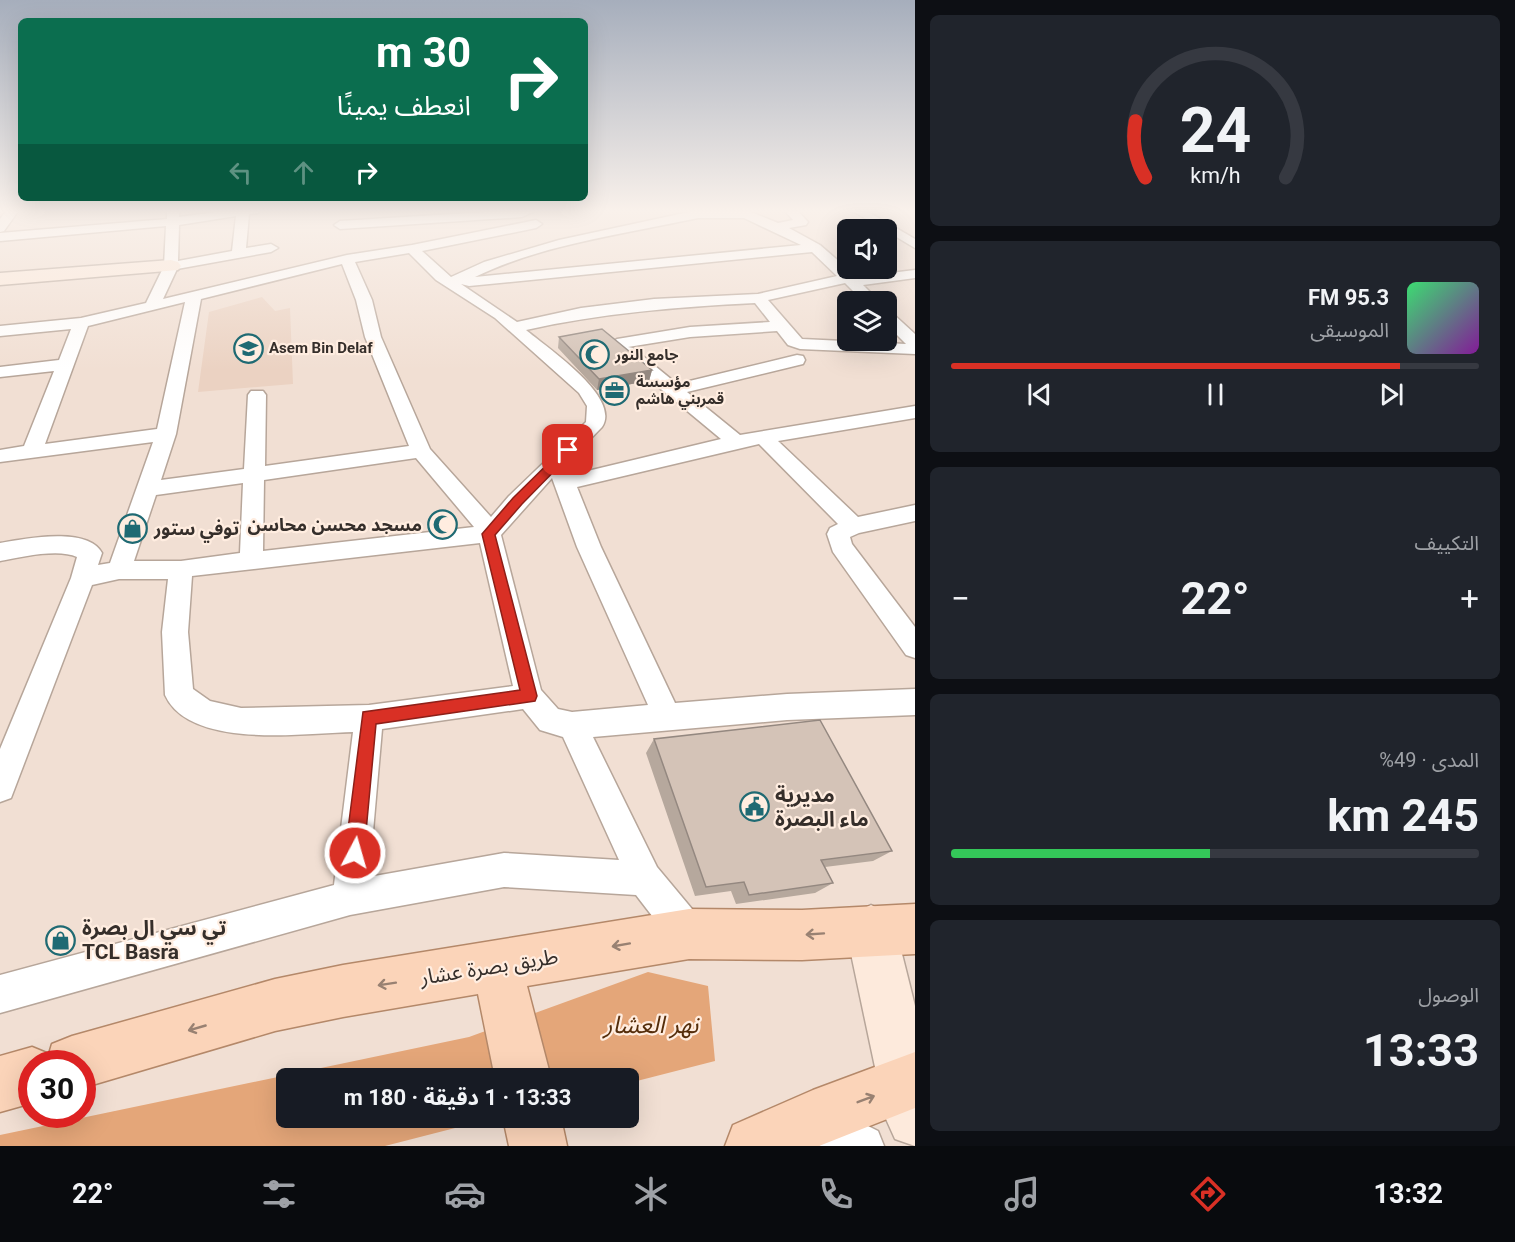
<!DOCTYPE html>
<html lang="ar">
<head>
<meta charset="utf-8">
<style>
  body { margin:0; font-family:Roboto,"Noto Sans Arabic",sans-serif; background:#20242c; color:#f1f3f6; direction:rtl; height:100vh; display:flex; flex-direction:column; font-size:22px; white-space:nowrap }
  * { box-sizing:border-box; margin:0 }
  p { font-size:20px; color:#9ea1a6 }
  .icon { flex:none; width:33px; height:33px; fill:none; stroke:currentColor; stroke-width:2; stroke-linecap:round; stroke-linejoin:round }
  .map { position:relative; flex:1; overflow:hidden; direction:ltr }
  .side { display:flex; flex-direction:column; gap:15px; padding:15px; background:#0d0f14; width:600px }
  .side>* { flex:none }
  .hud { position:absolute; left:18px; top:18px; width:570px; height:183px; border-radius:9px; box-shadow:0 6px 24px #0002; direction:rtl; background:#0b6e4f; color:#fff; overflow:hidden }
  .buttons { position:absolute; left:837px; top:219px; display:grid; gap:12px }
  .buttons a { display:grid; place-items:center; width:60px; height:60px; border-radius:9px; background:#171b24; box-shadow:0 6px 24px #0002; font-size:30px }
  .speed { position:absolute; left:18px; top:1050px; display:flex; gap:12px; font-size:30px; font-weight:700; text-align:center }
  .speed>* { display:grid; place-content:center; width:78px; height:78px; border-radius:50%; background:#171b24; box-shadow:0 6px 24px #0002; line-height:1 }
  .speed .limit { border:9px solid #d22; background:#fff; color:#111 }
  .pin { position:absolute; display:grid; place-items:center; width:51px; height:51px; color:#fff; margin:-26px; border-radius:12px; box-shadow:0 3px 9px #0006 }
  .me { position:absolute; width:66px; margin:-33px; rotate:6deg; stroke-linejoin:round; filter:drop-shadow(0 0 4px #0008) }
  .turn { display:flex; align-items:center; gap:21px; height:126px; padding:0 18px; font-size:27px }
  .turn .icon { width:78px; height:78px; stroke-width:2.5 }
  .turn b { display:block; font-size:42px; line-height:51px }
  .lanes { display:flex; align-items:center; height:57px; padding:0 18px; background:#0003; justify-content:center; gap:30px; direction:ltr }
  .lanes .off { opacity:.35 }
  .big { font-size:45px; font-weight:700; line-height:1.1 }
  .side .widget { flex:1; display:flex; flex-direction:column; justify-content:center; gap:9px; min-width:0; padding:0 21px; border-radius:9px; background:#20242c }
  .side .dial { align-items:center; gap:0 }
  .dial svg { height:156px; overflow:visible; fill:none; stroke:#363941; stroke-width:7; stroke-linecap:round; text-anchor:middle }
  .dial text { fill:#f1f3f6; stroke:none }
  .song { display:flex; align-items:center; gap:18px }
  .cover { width:72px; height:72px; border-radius:9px; background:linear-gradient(135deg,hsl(140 70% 55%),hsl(290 70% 35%)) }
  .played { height:6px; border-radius:3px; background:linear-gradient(90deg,#d93025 85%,#363941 85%) }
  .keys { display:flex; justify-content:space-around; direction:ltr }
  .heat { display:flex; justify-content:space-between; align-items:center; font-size:33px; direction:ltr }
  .charge { height:9px; border-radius:4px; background:linear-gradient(90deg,#34c759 49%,#363941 0) }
  .trip { position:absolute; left:276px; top:1068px; width:363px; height:60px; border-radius:9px; background:#171b24; box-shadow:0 6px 24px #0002; font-weight:700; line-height:60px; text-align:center; direction:rtl }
  .dock { display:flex; height:96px; justify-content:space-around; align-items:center; background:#090b0e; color:#9ea1a6 }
  .dock .icon { width:42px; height:42px }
  .dock .selected { color:#d93025 }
  .dock b { font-size:27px; color:#f1f3f6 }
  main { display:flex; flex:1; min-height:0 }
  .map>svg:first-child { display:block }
</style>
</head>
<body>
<main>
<section class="side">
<div class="widget dial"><svg viewBox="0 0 100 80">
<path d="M14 69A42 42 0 1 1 86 69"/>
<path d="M14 69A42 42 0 0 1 9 40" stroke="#d93025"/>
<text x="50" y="56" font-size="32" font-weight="700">24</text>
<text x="50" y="72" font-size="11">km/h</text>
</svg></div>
<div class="widget">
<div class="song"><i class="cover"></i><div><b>95.3 FM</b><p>الموسيقى</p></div></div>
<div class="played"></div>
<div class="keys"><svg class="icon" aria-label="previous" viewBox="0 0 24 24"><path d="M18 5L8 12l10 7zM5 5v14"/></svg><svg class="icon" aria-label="pause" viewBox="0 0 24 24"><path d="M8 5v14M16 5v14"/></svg><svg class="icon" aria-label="next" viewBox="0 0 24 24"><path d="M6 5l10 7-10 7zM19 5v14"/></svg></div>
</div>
<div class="widget"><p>التكييف</p>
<div class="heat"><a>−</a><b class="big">22°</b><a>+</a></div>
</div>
<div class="widget"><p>المدى · 49%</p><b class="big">245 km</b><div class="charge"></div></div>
<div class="widget"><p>الوصول</p><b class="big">13:33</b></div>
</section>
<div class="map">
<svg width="915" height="1146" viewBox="0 0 915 1146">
  <rect width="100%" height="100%" fill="#f1dfd3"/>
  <path fill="#ebd2c2" d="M 262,297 L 275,311 L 290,308 L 293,384 L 198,392 L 209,312 Z"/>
  <path fill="#e4a679" d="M 648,972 L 708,986 L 715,1061 L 629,1083 L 628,1078 L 286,1078 L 286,1118 L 494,1118 L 385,1146 L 0,1146 L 0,1135 L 469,1037 Z"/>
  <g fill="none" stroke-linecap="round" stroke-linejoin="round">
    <defs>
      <path id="street" d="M 7,210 L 19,210 L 4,231 L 0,232 L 0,219 Z
        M 167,210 L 179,210 L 179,217 L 231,210 L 260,210 L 258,213 L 249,214 L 246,248 L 271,244 L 278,248 L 271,252 L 177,269 L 163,299 L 347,255 L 412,245 L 536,220 L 542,224 L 536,228 L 422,251 L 451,277 L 484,262 L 559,240 L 698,210 L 746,210 L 778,223 L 793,220 L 784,210 L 797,210 L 808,222 L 806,225 L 789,228 L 820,245 L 857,277 L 915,270 L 915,278 L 863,285 L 880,302 L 864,302 L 845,283 L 768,300 L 802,339 L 906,344 L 886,324 L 886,310 L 891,312 L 915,334 L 915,354 L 800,349 L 788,345 L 777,331 L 690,337 L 628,347 L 633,348 L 677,384 L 797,355 L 803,356 L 805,360 L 803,364 L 687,392 L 740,435 L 915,406 L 915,418 L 778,441 L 858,517 L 915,505 L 915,521 L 859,533 L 850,537 L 852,544 L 915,627 L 915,658 L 906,655 L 833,552 L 827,534 L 830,528 L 838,524 L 759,444 L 577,487 L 601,547 L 675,703 L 787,694 L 915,689 L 915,715 L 787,720 L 593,737 L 657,867 L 702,921 L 707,934 L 702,947 L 689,952 L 676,947 L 636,895 L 504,887 L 350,915 L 0,1013 L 0,975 L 334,885 L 353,732 C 304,733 190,750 165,695 L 162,632 L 168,579 L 119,579 L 92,585 L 11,798 L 0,802 L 0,749 L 71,578 L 77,557 C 59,548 20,557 0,561 L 0,543 C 25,539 87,526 102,553 L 98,565 L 110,563 L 153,442 L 0,462 L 0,450 L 24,446 L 54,371 L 0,377 L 0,367 L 59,360 L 71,329 L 0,336 L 0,326 L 81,318 L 146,303 L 164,266 L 166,226 L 0,241 L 0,233 L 167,219 ZM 236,216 L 232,251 L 178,261 L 179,225 ZM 698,218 L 744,218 L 801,245 L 475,277 C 543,244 624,234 698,218 ZM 812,252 L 837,276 L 758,294 L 654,299 L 581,308 L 517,322 L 461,284 L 469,286 ZM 409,253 L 436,280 L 495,318 L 579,393 L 587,406 L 586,422 L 509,496 L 491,517 L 430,449 L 381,337 L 372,300 L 355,262 ZM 342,264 L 356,300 L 365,337 L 409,446 L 265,466 L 266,395 L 263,391 L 251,391 L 248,395 L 244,469 L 161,480 L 176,434 L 201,299 ZM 185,302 L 157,429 L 45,444 L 88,326 ZM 755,303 L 770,322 L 690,327 L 617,339 L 609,344 L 611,347 L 623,348 L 619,352 L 621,356 L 721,439 L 571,475 L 565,465 L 602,427 C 622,397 546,347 526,330 C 602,313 677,307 755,303 ZM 416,458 L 474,527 L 263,551 L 264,480 ZM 552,478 L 577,547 L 648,705 L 572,712 L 558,709 L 541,690 L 501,535 ZM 243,483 L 240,553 L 181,561 L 134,561 L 156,495 ZM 480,543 L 513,686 L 369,705 L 241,708 L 210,701 L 193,689 L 188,632 L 192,576 ZM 523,709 L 540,730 L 563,737 L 619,860 L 504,853 L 369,877 L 382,729 Z
        M 516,210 L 537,210 L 522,217 L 340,229 L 334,225 L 340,221 Z
        M 851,210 L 865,210 L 915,239 L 915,248 Z
        M 814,1099 L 878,1131 L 884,1146 L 820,1146 L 799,1135 L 793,1120 L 799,1105 Z"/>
      <path id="secondary" d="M 171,260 L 178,262 L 181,266 L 178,270 L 0,285 L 0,273 Z
        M 871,905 L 888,913 L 896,930 L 915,1006 L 915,1146 L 895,1139 L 886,1119 L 846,930 L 854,913 Z"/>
      <path id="primary" d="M 915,904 L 915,954 L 802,960 L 689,959 L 527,986 L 551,1078 L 495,1078 L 478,994 L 343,1017 L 275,1031 L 82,1088 L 82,1064 L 32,1064 L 32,1103 L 0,1112 L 0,1056 L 32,1047 L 49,1054 L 52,1044 L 72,1036 L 275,979 L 343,965 L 689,909 L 802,910 Z
        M 915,1052 L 915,1108 L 819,1146 L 725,1146 L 733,1125 L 813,1090 Z
        M 503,1118 L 561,1118 L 567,1146 L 509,1146 Z"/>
    </defs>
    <use href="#street" stroke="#b7a69a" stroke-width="3"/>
    <use href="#secondary" stroke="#b7a69a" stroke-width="3"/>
    <use href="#primary" stroke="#b48869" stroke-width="3"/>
    <use href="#street" fill="#fff" fill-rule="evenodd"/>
    <use href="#secondary" fill="#fdeadc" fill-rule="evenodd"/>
    <use href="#primary" fill="#fbd4b9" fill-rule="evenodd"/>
  </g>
  <path fill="#b6a89d" d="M 559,337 L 652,370 L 649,381 L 597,390 L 558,348 Z
    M 654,739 L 892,851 L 873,861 L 825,867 L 833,883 L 815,893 L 736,904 L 731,891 L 695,896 L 646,753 Z"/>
  <path fill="#948880" d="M 652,370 L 649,381 L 597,390 L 599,379 Z"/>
  <path fill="#d4c3b7" stroke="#948880" stroke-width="1.5" d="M 602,329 L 652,370 L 599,379 L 559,337 Z
    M 820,720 L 892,851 L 821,860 L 833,883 L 749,895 L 744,882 L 706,887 L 654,739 Z"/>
  <defs><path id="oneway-shaft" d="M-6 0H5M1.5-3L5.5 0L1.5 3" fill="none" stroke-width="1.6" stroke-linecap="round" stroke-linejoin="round" transform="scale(1.5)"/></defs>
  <g stroke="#988172">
    <use href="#oneway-shaft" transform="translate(815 934) rotate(176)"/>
    <use href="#oneway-shaft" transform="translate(621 945) rotate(170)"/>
    <use href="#oneway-shaft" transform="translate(387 984) rotate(171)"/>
    <use href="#oneway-shaft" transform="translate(197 1028) rotate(164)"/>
    <use href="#oneway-shaft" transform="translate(866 1099) rotate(-21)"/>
  </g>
  <linearGradient id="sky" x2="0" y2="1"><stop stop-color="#a6aebc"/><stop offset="0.57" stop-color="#f9f1eb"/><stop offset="1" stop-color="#f9f1eb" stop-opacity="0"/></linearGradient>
  <rect width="915" height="370" fill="url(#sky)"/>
  <path fill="#d93025" stroke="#8d1f18" stroke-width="1.5" d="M 568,447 L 572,448 L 572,453 L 522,504 L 495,535 L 537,696 L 535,701 L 376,724 L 364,853 L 362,859 L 355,862 L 348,859 L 345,853 L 363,712 L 520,690 L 482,534 L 513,498 L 564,448 Z"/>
  <defs>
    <symbol id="school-ring" viewBox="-11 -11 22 22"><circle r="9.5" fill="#ffede0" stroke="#1f6a73" stroke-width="1.5"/><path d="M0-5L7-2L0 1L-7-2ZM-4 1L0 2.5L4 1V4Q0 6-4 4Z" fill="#1f6a73"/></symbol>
    <symbol id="mosque-ring" viewBox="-11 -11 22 22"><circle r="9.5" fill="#ffede0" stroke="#1f6a73" stroke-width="1.5"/><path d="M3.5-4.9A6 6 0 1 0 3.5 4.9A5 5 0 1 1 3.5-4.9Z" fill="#1f6a73"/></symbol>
    <symbol id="office-ring" viewBox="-11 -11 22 22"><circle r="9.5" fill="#ffede0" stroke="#1f6a73" stroke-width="1.5"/><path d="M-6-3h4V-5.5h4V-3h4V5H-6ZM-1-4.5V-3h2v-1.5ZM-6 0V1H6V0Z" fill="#1f6a73"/></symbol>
    <symbol id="shop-ring" viewBox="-11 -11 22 22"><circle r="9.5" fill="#ffede0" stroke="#1f6a73" stroke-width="1.5"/><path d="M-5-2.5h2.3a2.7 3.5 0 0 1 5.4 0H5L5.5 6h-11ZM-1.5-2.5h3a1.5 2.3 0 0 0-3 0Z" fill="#1f6a73"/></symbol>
    <symbol id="civic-ring" viewBox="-11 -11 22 22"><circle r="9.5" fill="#ffede0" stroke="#1f6a73" stroke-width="1.5"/><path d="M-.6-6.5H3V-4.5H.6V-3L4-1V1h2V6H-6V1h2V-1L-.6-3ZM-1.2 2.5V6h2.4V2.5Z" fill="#1f6a73"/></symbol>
  </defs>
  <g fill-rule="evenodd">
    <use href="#school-ring" x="232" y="332" width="33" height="33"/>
    <use href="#mosque-ring" x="578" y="338" width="33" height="33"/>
    <use href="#office-ring" x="598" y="374" width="33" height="33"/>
    <use href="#mosque-ring" x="426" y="508" width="33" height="33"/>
    <use href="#shop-ring" x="116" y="512" width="33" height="33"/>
    <use href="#civic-ring" x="738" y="790" width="33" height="33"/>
    <use href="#shop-ring" x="44" y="924" width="33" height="33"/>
  </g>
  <g text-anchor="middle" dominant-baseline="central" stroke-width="4.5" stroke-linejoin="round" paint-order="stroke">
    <g font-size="15" font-weight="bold" fill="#352e2a" stroke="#ffede0" text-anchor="start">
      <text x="269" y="348">Asem Bin Delaf</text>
      <text x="615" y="355">جامع النور</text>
      <text x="636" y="382">مؤسسة<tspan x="636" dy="17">قمربني هاشم</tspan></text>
    </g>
    <g font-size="18" font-weight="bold" fill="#352e2a" stroke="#ffede0" text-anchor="end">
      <text x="422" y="524">مسجد محسن محاسن</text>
      <text x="154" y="528" text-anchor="start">توفي ستور</text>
    </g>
    <g font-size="21" font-weight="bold" fill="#352e2a" stroke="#ffede0" text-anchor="start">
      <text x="775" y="795">مديرية<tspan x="775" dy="24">ماء البصرة</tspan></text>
      <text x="82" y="928">تي سي ال بصرة<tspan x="82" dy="24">TCL Basra</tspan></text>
    </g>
    <g font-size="21" fill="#352e2a" stroke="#ffede0">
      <text transform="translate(489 967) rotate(-9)">طريق بصرة عشار</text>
    </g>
    <g font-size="24" font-style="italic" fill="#552d0a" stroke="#ffede0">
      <text x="651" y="1025">نهر العشار</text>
    </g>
  </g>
</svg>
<div class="buttons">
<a><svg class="icon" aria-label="sound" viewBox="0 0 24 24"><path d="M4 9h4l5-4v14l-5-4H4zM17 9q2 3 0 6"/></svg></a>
<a><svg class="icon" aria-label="layers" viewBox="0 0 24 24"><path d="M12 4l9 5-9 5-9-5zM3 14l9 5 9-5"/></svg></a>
</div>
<div class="speed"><div class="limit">30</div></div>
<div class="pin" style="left:568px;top:450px;background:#d93025"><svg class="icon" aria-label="arrive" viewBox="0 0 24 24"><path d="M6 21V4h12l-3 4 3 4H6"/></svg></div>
<svg class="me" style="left:355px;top:853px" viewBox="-20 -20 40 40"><circle r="17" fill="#d93025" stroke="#fff" stroke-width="3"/><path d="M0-11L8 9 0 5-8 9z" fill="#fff"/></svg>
<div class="trip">13:33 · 1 دقيقة · 180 m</div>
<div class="hud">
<div class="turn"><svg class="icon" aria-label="right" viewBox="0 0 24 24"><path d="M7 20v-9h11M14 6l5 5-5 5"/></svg><div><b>30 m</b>انعطف يمينًا</div></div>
<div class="lanes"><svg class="icon off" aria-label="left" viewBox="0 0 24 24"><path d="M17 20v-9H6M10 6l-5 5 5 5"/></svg><svg class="icon off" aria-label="ahead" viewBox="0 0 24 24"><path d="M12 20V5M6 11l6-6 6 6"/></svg><svg class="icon" aria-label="right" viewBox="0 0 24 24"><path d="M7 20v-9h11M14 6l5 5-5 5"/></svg></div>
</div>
</div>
</main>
<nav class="dock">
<b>13:32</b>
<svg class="icon selected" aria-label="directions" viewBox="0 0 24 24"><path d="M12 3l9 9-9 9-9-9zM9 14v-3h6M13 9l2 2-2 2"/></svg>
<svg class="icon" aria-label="music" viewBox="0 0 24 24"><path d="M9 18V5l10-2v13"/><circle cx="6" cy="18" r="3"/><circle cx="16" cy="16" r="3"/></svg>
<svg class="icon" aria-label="phone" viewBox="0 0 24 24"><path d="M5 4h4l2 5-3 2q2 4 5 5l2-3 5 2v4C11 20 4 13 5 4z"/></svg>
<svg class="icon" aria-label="climate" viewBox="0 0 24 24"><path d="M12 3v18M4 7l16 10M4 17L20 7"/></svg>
<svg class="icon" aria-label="car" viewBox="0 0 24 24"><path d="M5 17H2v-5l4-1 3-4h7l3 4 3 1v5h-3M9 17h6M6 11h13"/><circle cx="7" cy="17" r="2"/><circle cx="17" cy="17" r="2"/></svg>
<svg class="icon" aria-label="filters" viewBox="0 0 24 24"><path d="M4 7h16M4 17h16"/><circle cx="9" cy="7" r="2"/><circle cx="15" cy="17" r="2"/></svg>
<b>22°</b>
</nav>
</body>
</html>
